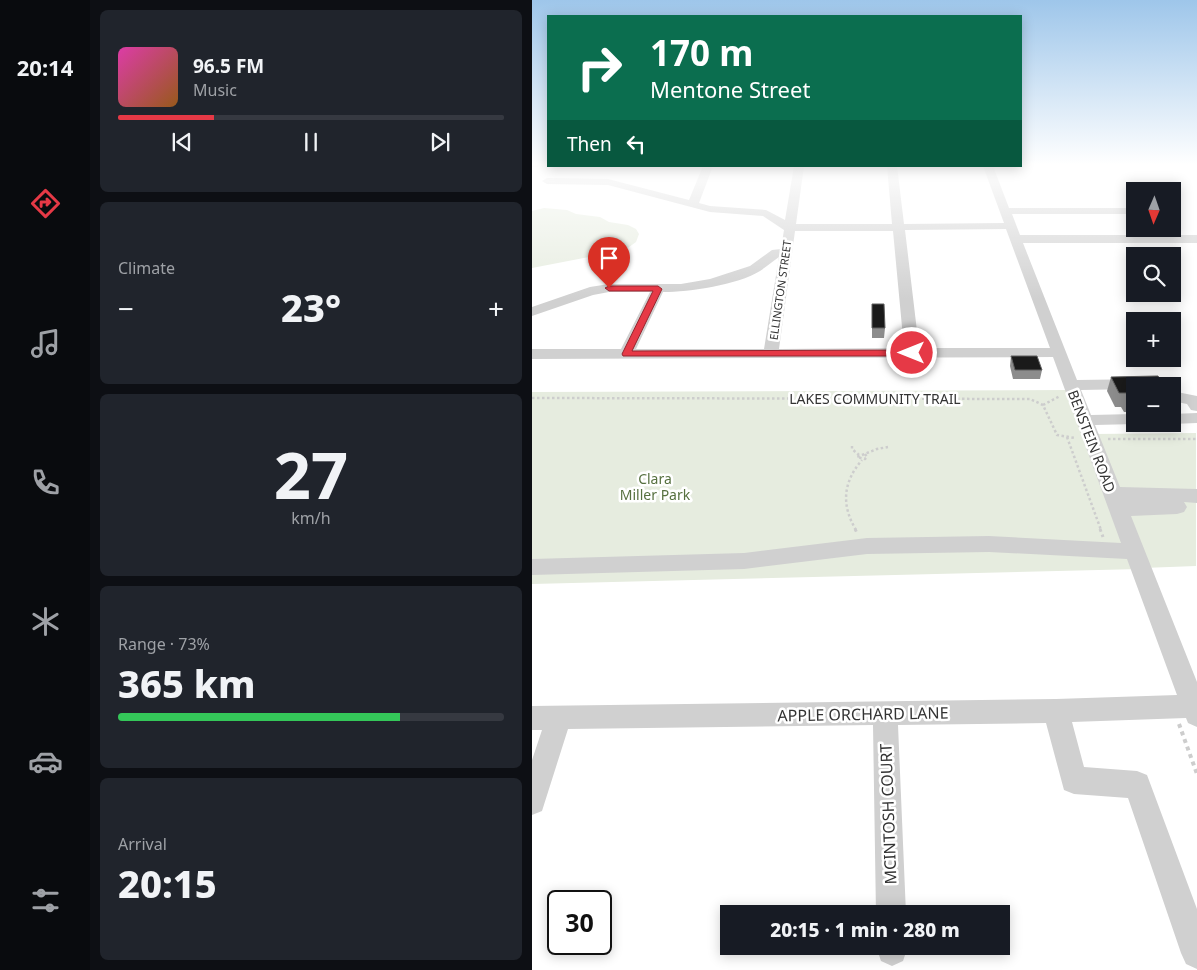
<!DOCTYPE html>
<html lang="en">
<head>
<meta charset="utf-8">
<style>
  body { margin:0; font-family:"Noto Sans",sans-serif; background:#20242c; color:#f1f3f6; height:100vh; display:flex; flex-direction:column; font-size:19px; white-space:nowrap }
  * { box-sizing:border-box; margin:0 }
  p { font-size:16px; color:#9ea1a6 }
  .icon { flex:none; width:28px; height:28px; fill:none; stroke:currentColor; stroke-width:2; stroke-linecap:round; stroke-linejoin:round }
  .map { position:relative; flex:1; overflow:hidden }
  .panel { display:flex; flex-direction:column; gap:10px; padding:10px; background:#0d0f14; width:442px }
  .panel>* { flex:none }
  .banner { position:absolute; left:15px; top:15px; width:475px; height:152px; border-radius:0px; box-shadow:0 2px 12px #0003; background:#0b6e4f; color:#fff; overflow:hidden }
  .needle { width:32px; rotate:182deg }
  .buttons { position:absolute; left:594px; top:182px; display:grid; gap:10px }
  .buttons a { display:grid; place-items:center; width:55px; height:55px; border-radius:0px; background:#171b24; box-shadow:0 2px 12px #0003; font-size:25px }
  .speed { position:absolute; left:15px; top:890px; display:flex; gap:10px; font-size:25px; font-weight:700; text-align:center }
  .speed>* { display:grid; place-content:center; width:65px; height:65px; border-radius:50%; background:#171b24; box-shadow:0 2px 12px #0003; line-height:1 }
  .speed .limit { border:2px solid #111; border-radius:8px; background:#fff; color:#111 }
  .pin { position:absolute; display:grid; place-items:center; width:42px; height:42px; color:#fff; margin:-51px -21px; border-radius:50% 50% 50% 0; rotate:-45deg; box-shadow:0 0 5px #0007 }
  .pin .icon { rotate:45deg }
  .me { position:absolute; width:55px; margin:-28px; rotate:270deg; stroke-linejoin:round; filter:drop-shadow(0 0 4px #0008) }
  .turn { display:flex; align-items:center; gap:18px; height:105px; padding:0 20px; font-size:22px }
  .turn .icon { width:65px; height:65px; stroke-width:2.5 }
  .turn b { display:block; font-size:35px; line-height:42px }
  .then { display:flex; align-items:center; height:48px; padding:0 20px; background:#0003; gap:10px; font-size:19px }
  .big { font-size:38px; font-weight:800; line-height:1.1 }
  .panel .card { flex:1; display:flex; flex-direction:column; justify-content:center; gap:8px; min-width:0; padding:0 18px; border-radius:8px; background:#20242c }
  .panel .dial { align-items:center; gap:0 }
  .dial b { font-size:65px; line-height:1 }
  .song { display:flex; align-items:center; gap:15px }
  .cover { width:60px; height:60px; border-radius:8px; background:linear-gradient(135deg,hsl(320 70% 55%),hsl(30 70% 35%)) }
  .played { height:5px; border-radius:2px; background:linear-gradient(90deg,#e63946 25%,#363941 25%) }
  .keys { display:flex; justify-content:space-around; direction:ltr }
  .heat { display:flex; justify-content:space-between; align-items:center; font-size:28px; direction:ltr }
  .charge { height:8px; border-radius:4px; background:linear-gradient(90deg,#34c759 73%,#363941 0) }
  .trip { position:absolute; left:188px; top:905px; width:290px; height:50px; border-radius:0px; background:#171b24; box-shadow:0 2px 12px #0003; font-weight:800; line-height:50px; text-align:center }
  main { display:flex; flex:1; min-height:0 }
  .menu { display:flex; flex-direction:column; width:90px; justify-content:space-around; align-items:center; background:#090b0e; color:#9ea1a6 }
  .menu .icon { width:35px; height:35px }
  .menu .on { color:#e63946 }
  .menu b { font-size:22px; color:#f1f3f6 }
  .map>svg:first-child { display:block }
</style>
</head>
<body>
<main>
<nav class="menu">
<b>20:14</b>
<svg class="icon on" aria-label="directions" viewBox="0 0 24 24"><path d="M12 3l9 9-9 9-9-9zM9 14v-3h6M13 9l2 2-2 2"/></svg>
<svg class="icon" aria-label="music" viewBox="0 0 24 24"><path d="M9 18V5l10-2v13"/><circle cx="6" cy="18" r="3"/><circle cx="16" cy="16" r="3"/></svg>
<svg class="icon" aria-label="phone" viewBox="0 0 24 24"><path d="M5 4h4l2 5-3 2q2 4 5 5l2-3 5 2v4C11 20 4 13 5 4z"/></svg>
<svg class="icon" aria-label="climate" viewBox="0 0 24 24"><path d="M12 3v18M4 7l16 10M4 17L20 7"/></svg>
<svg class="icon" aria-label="car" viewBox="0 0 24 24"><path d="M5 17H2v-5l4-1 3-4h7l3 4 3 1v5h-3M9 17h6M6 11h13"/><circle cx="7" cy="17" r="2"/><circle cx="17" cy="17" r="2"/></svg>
<svg class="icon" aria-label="filters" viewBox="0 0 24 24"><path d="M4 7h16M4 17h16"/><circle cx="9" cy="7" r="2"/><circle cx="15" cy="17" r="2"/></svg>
</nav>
<section class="panel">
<div class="card">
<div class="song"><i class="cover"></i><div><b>96.5 FM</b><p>Music</p></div></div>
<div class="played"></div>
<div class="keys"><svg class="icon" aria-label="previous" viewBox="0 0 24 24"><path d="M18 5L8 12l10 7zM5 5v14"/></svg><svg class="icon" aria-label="pause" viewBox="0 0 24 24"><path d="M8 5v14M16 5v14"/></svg><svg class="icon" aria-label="next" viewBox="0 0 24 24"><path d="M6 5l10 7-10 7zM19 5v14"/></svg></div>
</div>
<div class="card"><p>Climate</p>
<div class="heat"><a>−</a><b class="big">23°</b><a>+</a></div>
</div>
<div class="card dial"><b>27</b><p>km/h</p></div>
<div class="card"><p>Range · 73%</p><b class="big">365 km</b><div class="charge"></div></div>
<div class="card"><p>Arrival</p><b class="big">20:15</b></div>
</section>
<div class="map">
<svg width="665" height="970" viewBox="0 0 665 970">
  <rect width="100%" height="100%" fill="#fff"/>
  <path fill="#e6ecdf" d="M 12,208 L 35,210 L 44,214 L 68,217 L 77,222 L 96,225 L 104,229 L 107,234 L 104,242 L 93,250 L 0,268 L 0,211 Z
    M 538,390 L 608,569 L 0,584 L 0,392 Z
    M 664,433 L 664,566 L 611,568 L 560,434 Z"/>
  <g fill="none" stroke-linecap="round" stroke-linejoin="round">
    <path stroke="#cdcdcd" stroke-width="2.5" stroke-dasharray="2.5 2.5" stroke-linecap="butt" d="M 0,398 L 498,399 L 511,405 L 525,435 L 543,438
      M 511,405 L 528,396
      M 535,437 L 569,530
      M 576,439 L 665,439
      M 320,446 L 320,449 L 327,455
      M 333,454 L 335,457 L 333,459 L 325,457 L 345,449 L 356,447
      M 324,530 C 309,505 311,482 330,460"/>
    <path stroke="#cdcdcd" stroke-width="3" stroke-dasharray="3 3" stroke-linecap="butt" d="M 323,529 L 325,533
      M 568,529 L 571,537"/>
    <path stroke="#cdcdcd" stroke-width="4" stroke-dasharray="4 4" stroke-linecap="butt" d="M 647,724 L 665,774"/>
    <path fill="#d0d0d0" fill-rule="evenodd" d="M 0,163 L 16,163 L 16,166 L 19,166 L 0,167 Z
      M 171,166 L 181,166 L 167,203 L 178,206 L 234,210 L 253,220 L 262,166 L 272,166 L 264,224 L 360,224 L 355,166 L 365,166 L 372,224 L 472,223 L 451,166 L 461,166 L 477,208 L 602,208 L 602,214 L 480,214 L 488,235 L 665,235 L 665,243 L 491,243 L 545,380 L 617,379 L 632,383 L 634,386 L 602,386 L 602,389 L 549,390 L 559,415 L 602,414 L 602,424 L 604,424 L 563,425 L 588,487 L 665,489 L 665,503 L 652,502 L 655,507 L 652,512 L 645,514 L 599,516 L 665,682 L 665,727 L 656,723 L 654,718 L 540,722 L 552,767 L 605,771 L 615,775 L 665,909 L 665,969 L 654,964 L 649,953 L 596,798 L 542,794 L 532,790 L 514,723 L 366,725 L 374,914 L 344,914 L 341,725 L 36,729 L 10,811 L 0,815 L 0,760 L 10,730 L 0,730 L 0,706 L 524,699 L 645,695 L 595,559 L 457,552 L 335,554 L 212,569 L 0,575 L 0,559 L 212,553 L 335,538 L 457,536 L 589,543 L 521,357 L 0,359 L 0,349 L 89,349 L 118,292 L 77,292 L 61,295 L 0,316 L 0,307 L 58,287 L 77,284 L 149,284 L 178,279 L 218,266 L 240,250 L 249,249 L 252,230 L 231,216 L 178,212 L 76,185 L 15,184 L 10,181 L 15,178 L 76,179 L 157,200 ZM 474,229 L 518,348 L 387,348 L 373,230 ZM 263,231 L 361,231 L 372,348 L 247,349 ZM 247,257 L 232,349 L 104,349 L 131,292 C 158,292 205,285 228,271 C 234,267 241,261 247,257 Z
      M 640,391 L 665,396 L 665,411 L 659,410 L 655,404 L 640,401 Z
      M 665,413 L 665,423 L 640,424 L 638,424 L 640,424 L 640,414 Z
      M 344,946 L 376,946 L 371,961 L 360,966 L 349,961 Z"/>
  </g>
  <path fill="#8c8c8c" d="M 340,304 L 353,328 L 352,338 L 340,338 Z
    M 479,356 L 510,370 L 508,379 L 481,379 L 478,366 Z
    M 579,377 L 602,386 L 602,412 L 592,412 L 589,407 L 583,407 L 575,391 Z"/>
  <path fill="#1a1a1a" stroke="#5f5f5f" d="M 340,304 L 352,304 L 353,328 L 340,328 Z
    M 479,356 L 505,356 L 510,370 L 483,370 Z
    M 626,376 L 632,386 L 602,386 L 602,397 L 597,397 L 594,393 L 587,393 L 579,377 Z"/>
  <linearGradient id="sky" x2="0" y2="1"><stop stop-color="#9ec6ea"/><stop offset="0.55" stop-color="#fff"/><stop offset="1" stop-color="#fff" stop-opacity="0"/></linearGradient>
  <rect width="665" height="299" fill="url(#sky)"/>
  <path fill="#e63946" stroke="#96252e" d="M 126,286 L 130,289 L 100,351 L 380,350 L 385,353 L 380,356 L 91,356 L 90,354 L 121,291 L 77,291 L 73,288 L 77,286 Z"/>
  <g text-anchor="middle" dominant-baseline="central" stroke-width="5" stroke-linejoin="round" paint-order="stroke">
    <g font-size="11" fill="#333" stroke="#fff">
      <text transform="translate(248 290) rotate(-82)">ELLINGTON STREET</text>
    </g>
    <g font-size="14" fill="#333" stroke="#fff">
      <text x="343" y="398">LAKES COMMUNITY TRAIL</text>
      <text transform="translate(560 441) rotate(69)">BENSTEIN ROAD</text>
    </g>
    <g font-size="14" fill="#56703f" stroke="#fff">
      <text x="123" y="478">Clara<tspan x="123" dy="16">Miller Park</tspan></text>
    </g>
    <g font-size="16" fill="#333" stroke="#fff">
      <text transform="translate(331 714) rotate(-1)">APPLE ORCHARD LANE</text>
      <text transform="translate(356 814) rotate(-92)">MCINTOSH COURT</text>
    </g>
  </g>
</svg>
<div class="buttons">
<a><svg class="needle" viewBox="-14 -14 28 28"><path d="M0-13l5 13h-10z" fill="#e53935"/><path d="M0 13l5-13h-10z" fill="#9ea1a6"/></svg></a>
<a><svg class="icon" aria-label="search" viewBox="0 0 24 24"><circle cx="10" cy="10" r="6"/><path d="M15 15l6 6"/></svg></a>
<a>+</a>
<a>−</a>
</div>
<div class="speed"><div class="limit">30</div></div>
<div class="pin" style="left:77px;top:288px;background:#d93025"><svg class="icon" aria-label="arrive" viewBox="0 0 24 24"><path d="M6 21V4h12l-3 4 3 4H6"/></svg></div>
<svg class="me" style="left:380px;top:353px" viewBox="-20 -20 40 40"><circle r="17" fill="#e63946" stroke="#fff" stroke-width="3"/><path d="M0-11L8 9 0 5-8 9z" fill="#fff"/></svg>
<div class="trip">20:15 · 1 min · 280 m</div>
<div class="banner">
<div class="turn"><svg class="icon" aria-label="right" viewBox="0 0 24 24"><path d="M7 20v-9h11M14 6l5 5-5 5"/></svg><div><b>170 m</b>Mentone Street</div></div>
<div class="then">Then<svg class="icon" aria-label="left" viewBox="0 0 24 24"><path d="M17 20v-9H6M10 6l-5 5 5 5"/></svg></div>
</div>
</div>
</main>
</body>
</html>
